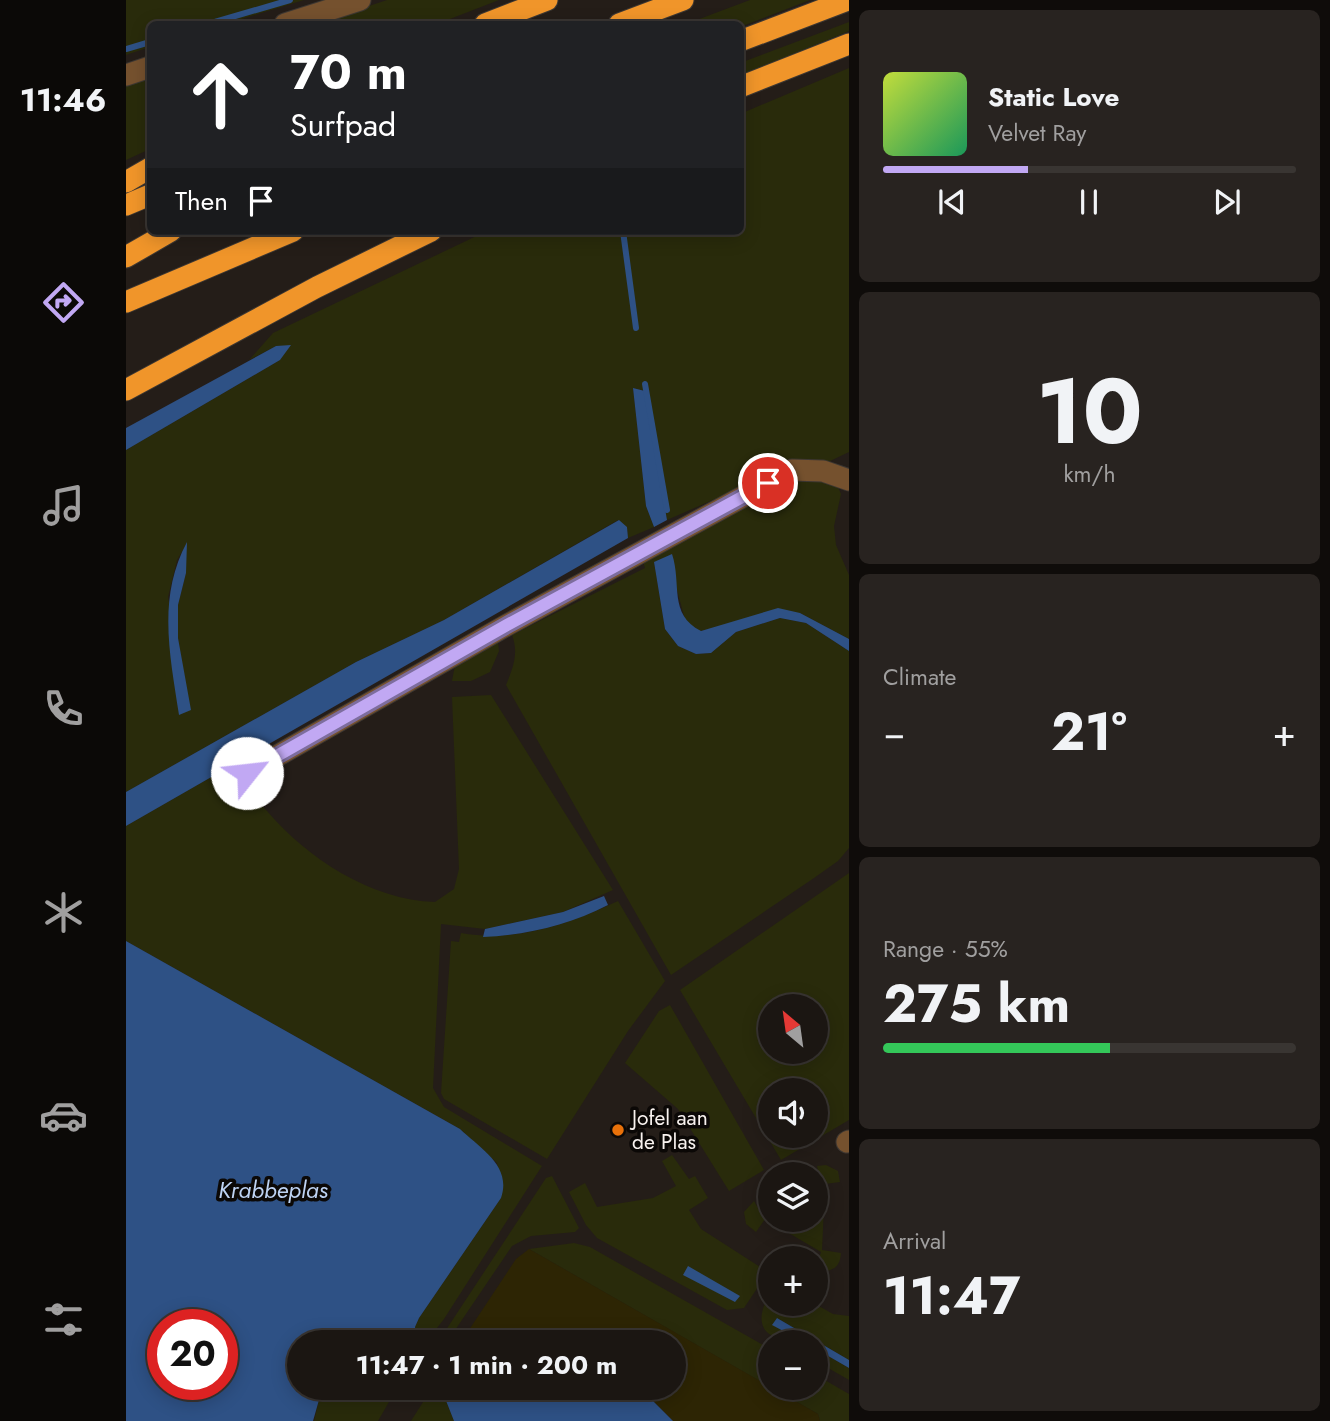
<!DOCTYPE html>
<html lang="en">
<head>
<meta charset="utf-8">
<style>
  body { margin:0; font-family:Jost,sans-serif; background:#282320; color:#f1f3f6; height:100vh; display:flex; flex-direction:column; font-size:26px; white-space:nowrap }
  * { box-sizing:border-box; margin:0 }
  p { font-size:23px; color:#a09f9f }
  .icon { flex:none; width:38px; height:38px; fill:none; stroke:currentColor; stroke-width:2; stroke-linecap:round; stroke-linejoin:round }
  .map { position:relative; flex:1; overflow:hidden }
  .panel { display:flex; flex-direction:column; gap:10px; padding:10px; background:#0f0c0a; width:481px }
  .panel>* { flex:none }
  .banner { position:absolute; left:21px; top:21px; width:597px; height:214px; border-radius:10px; box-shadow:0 4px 18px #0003,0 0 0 2px #393532; background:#202124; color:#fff; overflow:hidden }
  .needle { width:46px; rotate:331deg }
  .fabs { position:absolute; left:632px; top:994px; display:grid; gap:14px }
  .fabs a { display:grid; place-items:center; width:70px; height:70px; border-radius:50%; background:#1b1612; box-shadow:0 4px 18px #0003,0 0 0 2px #393532; font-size:35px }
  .speed { position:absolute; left:21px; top:1309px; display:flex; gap:14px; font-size:35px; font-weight:700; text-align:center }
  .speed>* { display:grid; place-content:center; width:91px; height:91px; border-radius:50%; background:#1b1612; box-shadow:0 4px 18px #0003,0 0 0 2px #393532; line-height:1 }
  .speed .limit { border:10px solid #d22; background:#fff; color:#111 }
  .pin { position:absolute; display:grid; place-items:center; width:60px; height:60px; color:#fff; margin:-30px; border:4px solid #fff; border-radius:50%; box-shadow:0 2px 7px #0007 }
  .me { position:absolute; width:77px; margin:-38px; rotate:61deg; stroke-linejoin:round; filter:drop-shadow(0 0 5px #0008) }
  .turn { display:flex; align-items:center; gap:24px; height:147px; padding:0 28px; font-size:32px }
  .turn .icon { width:91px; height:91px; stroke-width:2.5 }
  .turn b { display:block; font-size:49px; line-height:60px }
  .then { display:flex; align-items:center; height:66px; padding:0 28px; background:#0003; gap:14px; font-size:26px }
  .big { font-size:52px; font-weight:700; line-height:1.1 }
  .panel .widget { flex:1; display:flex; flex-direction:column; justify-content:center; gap:10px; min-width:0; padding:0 24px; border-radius:10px; background:#282320 }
  .panel .dial { align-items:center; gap:0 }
  .dial b { font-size:91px; line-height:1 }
  .song { display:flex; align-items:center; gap:21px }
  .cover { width:84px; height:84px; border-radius:10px; background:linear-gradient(135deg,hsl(70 70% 55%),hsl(150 70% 35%)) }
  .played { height:7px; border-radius:4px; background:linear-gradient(90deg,#c1a8f3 35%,#393532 35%) }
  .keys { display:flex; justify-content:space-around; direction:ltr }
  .heat { display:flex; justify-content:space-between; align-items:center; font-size:38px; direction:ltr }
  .charge { height:10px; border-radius:5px; background:linear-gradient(90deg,#34c759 55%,#393532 0) }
  .trip { position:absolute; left:161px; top:1330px; width:399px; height:70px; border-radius:35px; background:#1b1612; box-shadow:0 4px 18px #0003,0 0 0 2px #393532; font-weight:700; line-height:70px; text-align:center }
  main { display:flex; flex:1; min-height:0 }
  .tabs { display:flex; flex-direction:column; width:126px; justify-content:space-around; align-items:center; background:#0b0907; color:#a09f9f }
  .tabs .icon { width:49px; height:49px }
  .tabs .on { color:#c1a8f3 }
  .tabs b { font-size:32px; color:#f1f3f6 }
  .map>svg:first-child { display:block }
</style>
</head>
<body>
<main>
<nav class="tabs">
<b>11:46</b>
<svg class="icon on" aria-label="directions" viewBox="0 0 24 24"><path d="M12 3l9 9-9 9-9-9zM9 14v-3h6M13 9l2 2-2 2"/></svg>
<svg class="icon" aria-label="music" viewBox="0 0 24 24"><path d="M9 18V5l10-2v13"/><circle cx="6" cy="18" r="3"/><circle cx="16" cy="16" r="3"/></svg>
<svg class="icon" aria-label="phone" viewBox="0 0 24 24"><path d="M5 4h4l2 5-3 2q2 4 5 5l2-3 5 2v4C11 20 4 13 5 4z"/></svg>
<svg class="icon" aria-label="climate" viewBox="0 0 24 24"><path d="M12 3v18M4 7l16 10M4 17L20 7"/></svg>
<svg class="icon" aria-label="car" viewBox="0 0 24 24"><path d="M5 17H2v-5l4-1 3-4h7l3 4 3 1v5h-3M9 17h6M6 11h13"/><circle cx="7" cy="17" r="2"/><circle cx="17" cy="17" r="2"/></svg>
<svg class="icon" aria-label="filters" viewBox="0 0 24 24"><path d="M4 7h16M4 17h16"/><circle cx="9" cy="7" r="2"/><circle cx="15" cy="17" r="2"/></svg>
</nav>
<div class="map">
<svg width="723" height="1421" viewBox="0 0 723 1421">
  <rect width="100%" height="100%" fill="#241d18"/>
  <path fill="#292b0b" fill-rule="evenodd" d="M 0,0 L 178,0 L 99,24 L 24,24 L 24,47 L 0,55 Z
    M 261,0 L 373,0 L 311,24 L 189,24 Z
    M 624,0 L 684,0 L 614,27 L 560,24 Z
    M 723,22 L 723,31 L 614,76 L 614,63 Z
    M 723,68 L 723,452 L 702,462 L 660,460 L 605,492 L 541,520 L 519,391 L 507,388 L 520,506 L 528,527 L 502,538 L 501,527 L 492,520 L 318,620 L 230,662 L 0,792 L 0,450 L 154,360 L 150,346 L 123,360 L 147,333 L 361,231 L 614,231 L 614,114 ZM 60,545 L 60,573 L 52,605 L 52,638 L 64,710 L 42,597 L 51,560 Z
    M 24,77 L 24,149 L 0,160 L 0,84 Z
    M 686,475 L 712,487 L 715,494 L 708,526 L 710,545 L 723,575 L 723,639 L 674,613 L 574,631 L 560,623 L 551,590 L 528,562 L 539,629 L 552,646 L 570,654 L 585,653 L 610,632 L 654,618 L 680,623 L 723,651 L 723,848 L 712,861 L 688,878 L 545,975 L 380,685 C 387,668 393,653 386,635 L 519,568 L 516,558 L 653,481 Z
    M 372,641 L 373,651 L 364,672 L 345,681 L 326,681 L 329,665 Z
    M 365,695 L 487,890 L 437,912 L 359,929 L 315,924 L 307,1088 L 318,1107 L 416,1166 L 318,1319 L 300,1342 L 292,1342 L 289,1327 L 293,1318 L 375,1198 L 371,1163 L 334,1129 L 0,941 L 0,826 L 120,757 C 120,766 119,776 122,784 C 125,795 134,803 141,811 C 181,858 245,900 309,902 L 328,889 L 333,869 L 326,697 Z
    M 723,873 L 723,1120 L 655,1160 L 554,990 ZM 644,1006 L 690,1006 L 690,1052 L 644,1052 ZM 644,1090 L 690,1090 L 690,1136 L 644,1136 Z
    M 492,901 L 539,981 L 502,1031 L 421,1159 L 318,1099 L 315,1093 L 325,941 L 333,942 L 335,933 C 390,943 443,924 492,901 Z
    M 544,1005 L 638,1170 L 603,1191 L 552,1109 L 499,1063 L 533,1011 Z
    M 546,1155 L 563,1179 L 569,1176 L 582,1198 L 563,1210 L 575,1229 L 642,1272 L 618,1308 L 601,1310 L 471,1238 L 460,1225 L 443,1192 L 459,1183 L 471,1207 L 527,1198 L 550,1186 L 536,1161 Z
    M 700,1165 L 712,1171 L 714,1182 L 699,1184 L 696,1250 L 715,1253 C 714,1266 709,1270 696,1272 L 690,1268 L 695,1252 L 639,1219 L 630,1232 L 620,1224 L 618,1212 L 628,1201 L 635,1213 L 644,1208 L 644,1220 L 690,1220 L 690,1183 L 694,1180 L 691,1166 Z
    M 426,1176 L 453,1228 L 449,1232 L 405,1236 L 386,1246 L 321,1342 L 312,1342 L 420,1178 Z
    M 448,1243 L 464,1247 L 644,1349 L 644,1387 L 403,1249 Z
    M 644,1293 L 644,1304 L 689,1304 L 707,1314 L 723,1316 L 723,1360 L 651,1318 L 647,1325 L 678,1342 C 641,1342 624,1328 644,1293 Z
    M 690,1349 L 723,1368 L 723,1380 L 690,1361 Z
    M 690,1375 L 723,1394 L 723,1421 L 694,1421 L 692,1414 L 646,1388 L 690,1388 Z
    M 201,1388 L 271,1388 L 252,1421 L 188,1421 L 193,1400 Z
    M 306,1388 L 315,1388 L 328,1421 L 285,1421 Z"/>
  <path fill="#2d2504" d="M 403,1249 L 692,1414 L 694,1421 L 547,1421 L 514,1388 L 548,1388 L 548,1342 L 465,1342 L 453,1334 L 425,1330 L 399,1334 L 396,1342 L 335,1342 L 390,1259 Z"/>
  <path fill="#2e5185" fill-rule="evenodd" d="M 165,345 L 154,360 L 0,450 L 0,428 L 150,346 Z
    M 507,388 L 519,391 L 541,520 L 528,527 L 520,506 Z
    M 493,520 L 501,527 L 502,538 L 0,826 L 0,792 L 230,662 L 318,620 Z
    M 61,542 L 60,573 L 52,605 L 52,638 L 65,710 L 53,715 C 44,655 31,598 61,542 Z
    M 546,554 C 556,584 542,614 575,631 L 652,608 L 674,613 L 723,639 L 723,651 L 680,623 L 654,618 L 610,632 L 585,653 L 570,654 L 552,646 L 539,629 L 528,562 Z
    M 478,896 L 482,905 C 443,925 401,935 357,937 L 359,929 L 437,912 Z
    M 0,941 L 334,1129 C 355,1149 386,1166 375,1198 L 293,1318 L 289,1327 L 292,1342 L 173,1342 L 173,1388 L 201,1388 L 193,1400 L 187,1421 L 0,1421 ZM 37,1325 L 96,1325 L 96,1384 L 37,1384 Z
    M 562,1266 L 614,1296 L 609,1302 L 557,1275 Z
    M 651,1318 L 723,1360 L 723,1368 L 690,1349 L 690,1342 L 678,1342 L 646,1325 Z
    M 425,1330 L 453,1334 L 465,1342 L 396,1342 L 398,1334 Z
    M 315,1388 L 514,1388 L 547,1421 L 328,1421 Z"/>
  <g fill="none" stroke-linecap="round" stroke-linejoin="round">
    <path stroke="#2e5185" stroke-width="6" d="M 82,24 L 164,0
      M 0,49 L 24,42
      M 497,231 L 510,328
      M 519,384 L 541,510"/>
    <defs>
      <path id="minor" d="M 159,24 L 234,0
        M 0,75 L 24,67
        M 121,773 L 381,625 L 666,470 L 697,471 L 723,480
        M 721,1142 L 723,1141"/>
      <path id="highway" d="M 359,24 L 421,0
        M 493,24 L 557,0
        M 614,41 L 722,0
        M 614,87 L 723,44
        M 0,182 L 24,168
        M 0,205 L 24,195
        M 0,257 L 45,231
        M 0,302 L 167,231
        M 0,390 L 191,287 L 305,231"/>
    </defs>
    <use href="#minor" stroke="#3d3732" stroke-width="23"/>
    <use href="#highway" stroke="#3d3732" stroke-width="23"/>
    <use href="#minor" stroke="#75512e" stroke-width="21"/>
    <use href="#highway" stroke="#f0952a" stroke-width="21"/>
  </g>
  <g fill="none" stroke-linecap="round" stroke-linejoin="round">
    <defs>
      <path id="route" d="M 121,773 L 381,625 L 642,483"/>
    </defs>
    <use href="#route" stroke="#7d6d9e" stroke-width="18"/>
    <use href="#route" stroke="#c1a8f3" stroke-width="12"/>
  </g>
  <circle fill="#e8710a" stroke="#0b0806" stroke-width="2.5" cx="492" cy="1130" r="7"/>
  <g text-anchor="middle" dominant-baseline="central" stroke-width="7" stroke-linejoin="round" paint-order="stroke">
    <g font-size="21" fill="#f8f2ef" stroke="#0b0806" text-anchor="start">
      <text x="506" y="1118">Jofel aan<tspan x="506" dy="24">de Plas</tspan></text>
    </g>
    <g font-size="23" font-style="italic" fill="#bed3f3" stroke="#0b0806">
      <text x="147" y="1190">Krabbeplas</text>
    </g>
  </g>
</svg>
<div class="fabs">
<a><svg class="needle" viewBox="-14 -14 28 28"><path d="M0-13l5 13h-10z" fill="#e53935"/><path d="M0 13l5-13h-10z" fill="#a09f9f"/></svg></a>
<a><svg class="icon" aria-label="sound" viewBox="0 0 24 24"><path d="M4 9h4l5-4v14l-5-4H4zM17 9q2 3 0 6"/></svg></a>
<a><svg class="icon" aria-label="layers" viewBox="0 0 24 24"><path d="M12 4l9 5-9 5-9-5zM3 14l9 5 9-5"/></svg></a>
<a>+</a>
<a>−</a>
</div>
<div class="speed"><div class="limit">20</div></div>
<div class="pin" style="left:642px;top:483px;background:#d93025"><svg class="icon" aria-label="arrive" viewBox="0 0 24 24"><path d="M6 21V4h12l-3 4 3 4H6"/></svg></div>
<svg class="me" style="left:121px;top:773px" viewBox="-20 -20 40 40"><circle r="19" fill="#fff"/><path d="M0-13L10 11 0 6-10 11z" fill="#c1a8f3"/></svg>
<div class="trip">11:47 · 1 min · 200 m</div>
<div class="banner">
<div class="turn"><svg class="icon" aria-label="ahead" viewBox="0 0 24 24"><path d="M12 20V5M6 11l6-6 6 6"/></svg><div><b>70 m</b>Surfpad</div></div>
<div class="then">Then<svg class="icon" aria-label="arrive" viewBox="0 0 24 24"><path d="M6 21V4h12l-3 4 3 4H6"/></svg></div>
</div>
</div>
<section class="panel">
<div class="widget">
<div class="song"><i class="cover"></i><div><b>Static Love</b><p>Velvet Ray</p></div></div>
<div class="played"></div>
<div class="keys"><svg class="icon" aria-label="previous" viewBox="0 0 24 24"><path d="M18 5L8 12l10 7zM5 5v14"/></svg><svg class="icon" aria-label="pause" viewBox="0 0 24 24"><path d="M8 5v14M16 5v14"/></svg><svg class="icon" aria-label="next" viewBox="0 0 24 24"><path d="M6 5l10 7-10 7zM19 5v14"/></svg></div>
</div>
<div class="widget dial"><b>10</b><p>km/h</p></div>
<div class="widget"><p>Climate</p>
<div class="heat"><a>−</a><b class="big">21°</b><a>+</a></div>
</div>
<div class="widget"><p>Range · 55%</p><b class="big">275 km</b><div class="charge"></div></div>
<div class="widget"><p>Arrival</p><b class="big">11:47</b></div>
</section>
</main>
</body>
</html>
